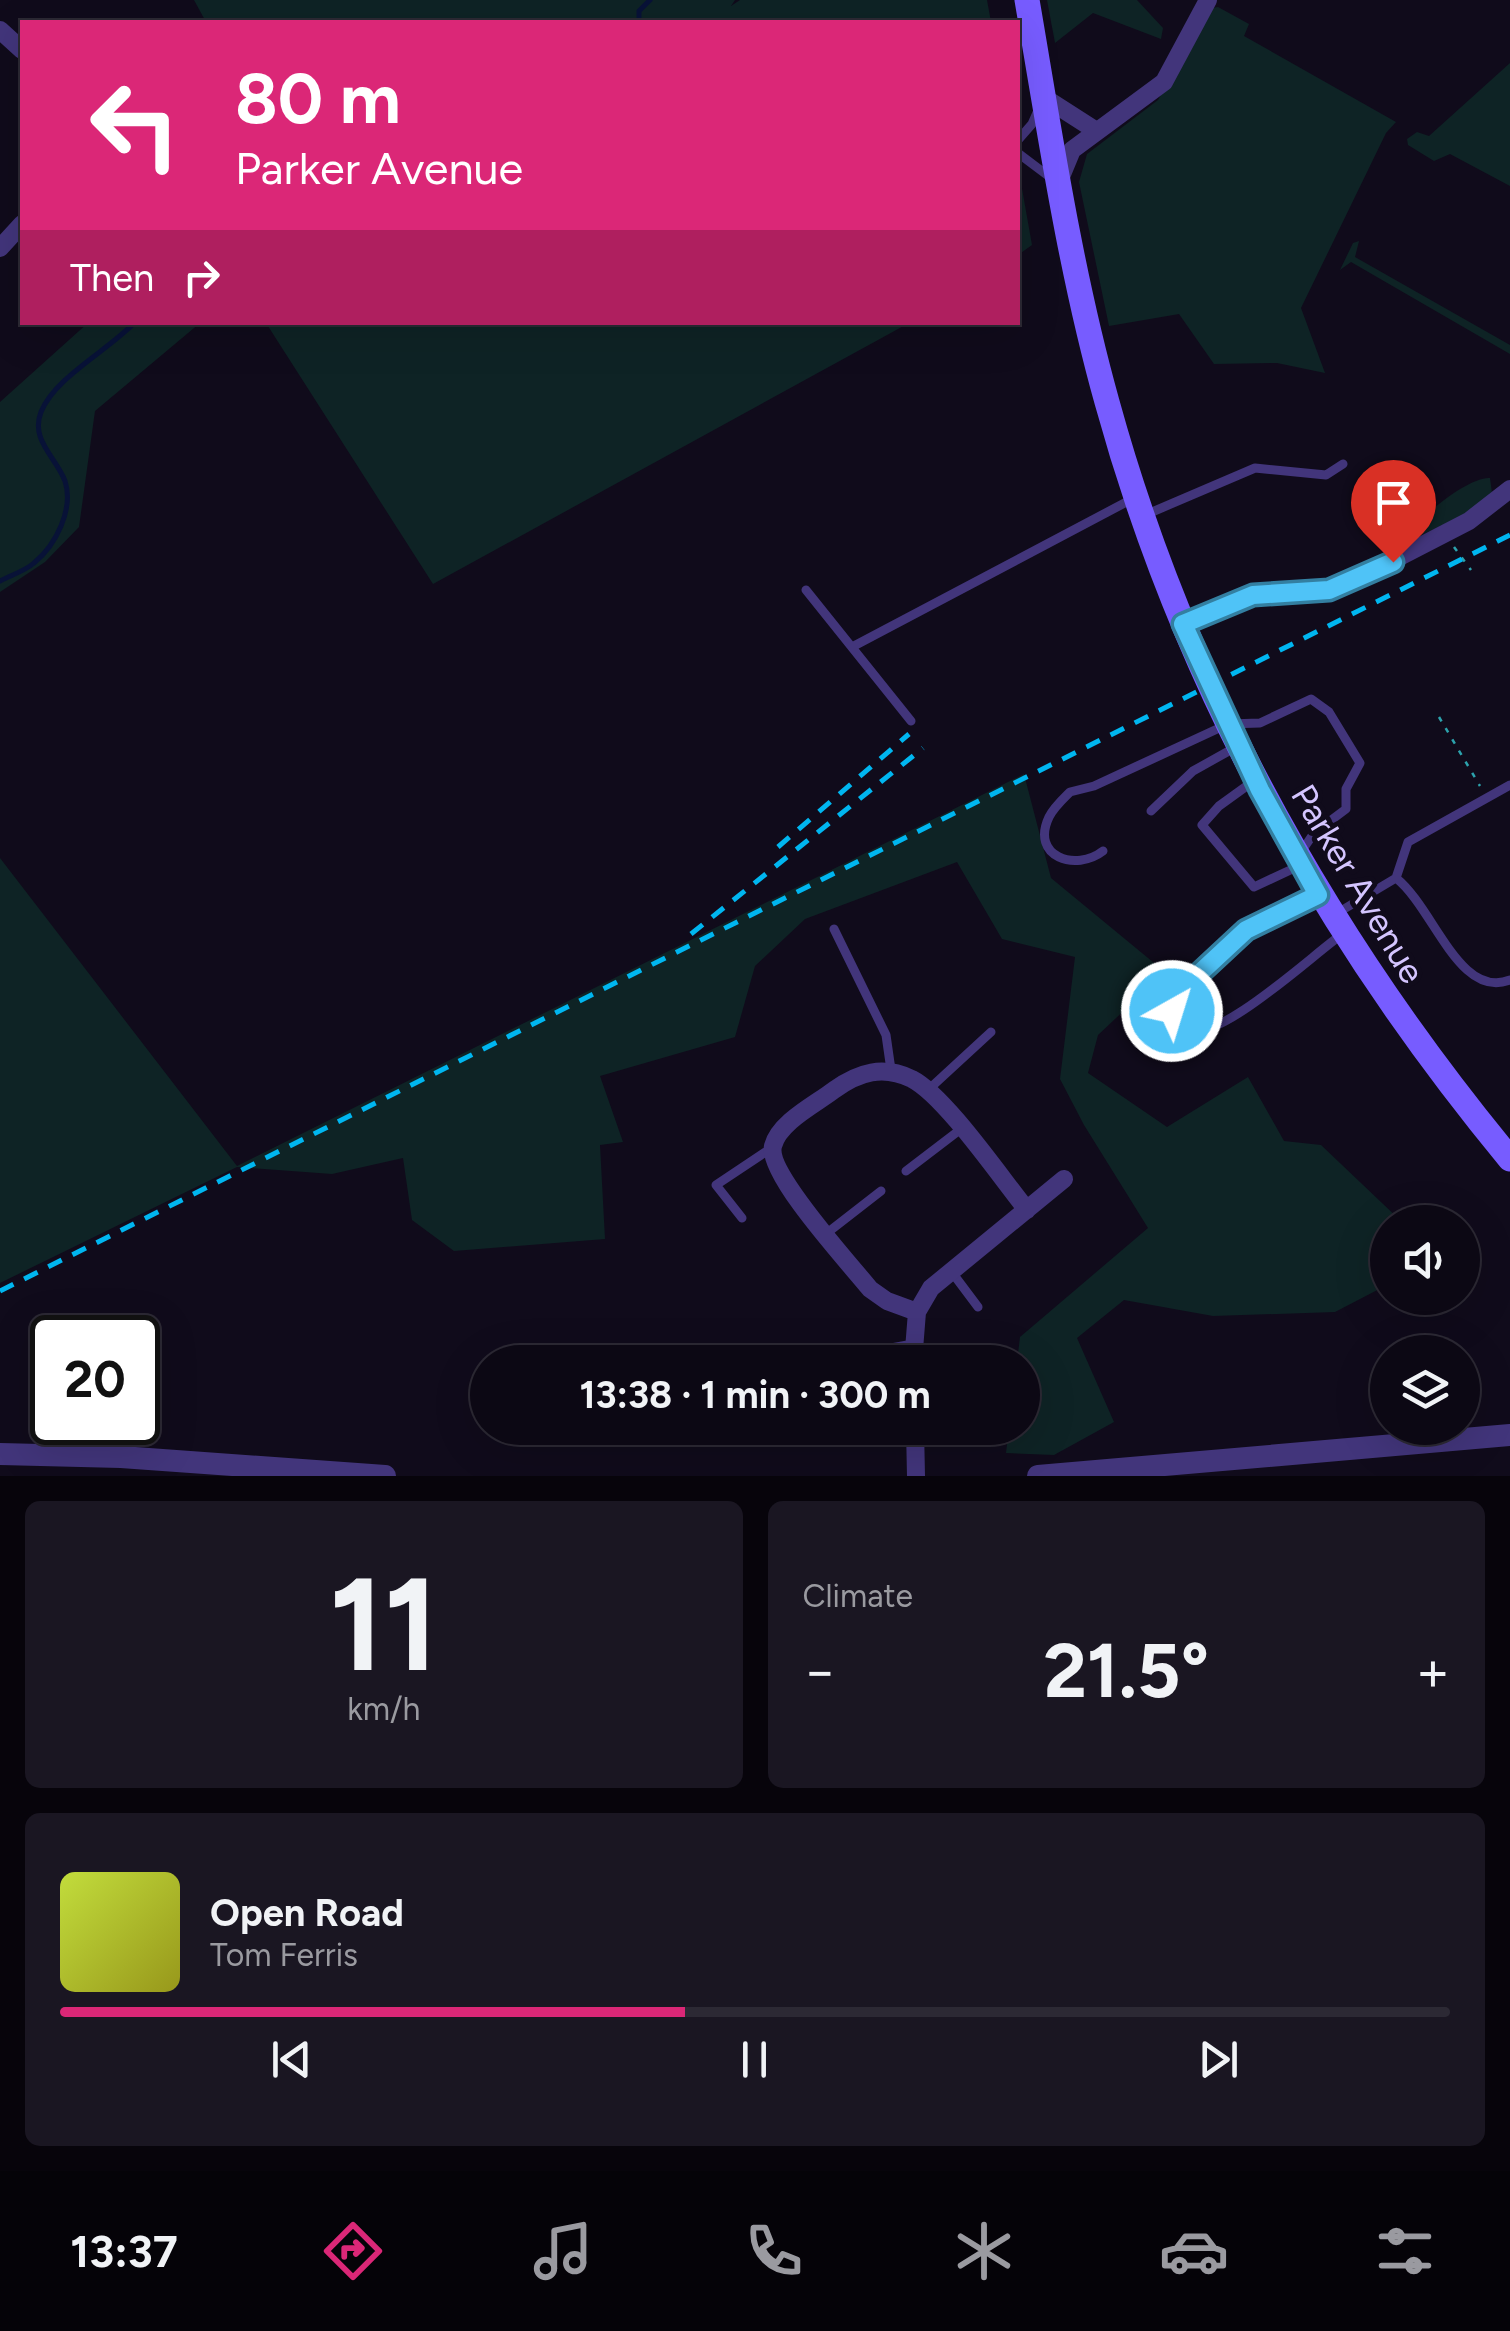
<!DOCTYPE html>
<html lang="en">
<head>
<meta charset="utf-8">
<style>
  body { margin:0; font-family:Figtree,sans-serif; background:#1a1622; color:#f1f3f6; height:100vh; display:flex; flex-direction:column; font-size:38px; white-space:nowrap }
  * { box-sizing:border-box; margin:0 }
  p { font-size:32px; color:#9a9aa0 }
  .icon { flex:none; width:55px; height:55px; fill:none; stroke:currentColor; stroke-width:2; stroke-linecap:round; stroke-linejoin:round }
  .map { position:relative; height:1476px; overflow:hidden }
  .details { display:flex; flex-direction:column; gap:25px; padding:25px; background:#07040b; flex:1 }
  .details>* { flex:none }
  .banner { position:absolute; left:20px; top:20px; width:1000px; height:305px; border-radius:0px; box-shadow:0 10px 40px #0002,0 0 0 2px #2c2934; background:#db2777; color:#fff; overflow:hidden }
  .controls { position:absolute; left:1370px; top:1205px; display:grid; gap:20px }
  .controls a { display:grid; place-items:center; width:110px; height:110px; border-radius:50%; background:#0c0814; box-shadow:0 10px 40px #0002,0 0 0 2px #2c2934; font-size:50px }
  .speed { position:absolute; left:30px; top:1315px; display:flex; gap:20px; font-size:50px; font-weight:700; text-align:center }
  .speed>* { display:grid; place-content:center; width:130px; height:130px; border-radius:50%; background:#0c0814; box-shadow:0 10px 40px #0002,0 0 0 2px #2c2934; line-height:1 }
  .speed .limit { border:5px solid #111; border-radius:15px; background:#fff; color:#111 }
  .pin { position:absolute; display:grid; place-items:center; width:85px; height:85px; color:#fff; margin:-102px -42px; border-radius:50% 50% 50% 0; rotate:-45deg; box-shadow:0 0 10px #0007 }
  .pin .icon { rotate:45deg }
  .me { position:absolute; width:110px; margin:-55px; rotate:39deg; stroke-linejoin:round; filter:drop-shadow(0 0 8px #0008) }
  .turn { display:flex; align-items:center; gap:35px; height:210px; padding:0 50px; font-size:45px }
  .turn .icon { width:130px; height:130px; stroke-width:2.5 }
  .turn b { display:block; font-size:70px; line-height:85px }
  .then { display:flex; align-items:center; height:95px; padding:0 50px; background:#0003; gap:20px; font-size:38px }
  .big { font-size:75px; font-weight:700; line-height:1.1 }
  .details .widget { flex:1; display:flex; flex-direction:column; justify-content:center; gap:15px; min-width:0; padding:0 35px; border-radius:15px; background:#1a1622 }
  .details .dial { align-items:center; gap:0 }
  .dial b { font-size:130px; line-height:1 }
  .song { display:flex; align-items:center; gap:30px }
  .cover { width:120px; height:120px; border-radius:15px; background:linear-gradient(135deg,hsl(70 70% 55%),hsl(60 70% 35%)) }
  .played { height:10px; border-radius:5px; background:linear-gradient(90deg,#db2777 45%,#2c2934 45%) }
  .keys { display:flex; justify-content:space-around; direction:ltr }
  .heat { display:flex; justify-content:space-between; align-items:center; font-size:55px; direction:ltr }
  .details .tiles { flex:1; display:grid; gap:25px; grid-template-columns:1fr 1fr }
  .widget:last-child { grid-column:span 2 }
  .trip { position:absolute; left:470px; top:1345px; width:570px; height:100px; border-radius:50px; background:#0c0814; box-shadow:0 10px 40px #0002,0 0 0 2px #2c2934; font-weight:700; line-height:100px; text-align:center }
  .dock { display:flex; height:160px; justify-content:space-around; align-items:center; background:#050308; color:#9a9aa0 }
  .dock .icon { width:70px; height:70px }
  .dock .active { color:#db2777 }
  .dock b { font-size:45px; color:#f1f3f6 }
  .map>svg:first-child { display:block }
</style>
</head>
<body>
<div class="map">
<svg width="1510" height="1476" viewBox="0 0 1510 1476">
  <rect width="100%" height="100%" fill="#100b1b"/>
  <path fill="#0e2325" d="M 194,0 L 735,0 L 731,6 L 740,0 L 987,0 L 991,22 L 206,22 Z
    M 1047,0 L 1137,0 L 1163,28 L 1161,39 L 1093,13 L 1055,43 Z
    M 1218,7 L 1249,24 L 1244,36 L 1396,122 L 1386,133 L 1301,308 L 1325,373 L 1277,363 L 1214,364 L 1179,314 L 1109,326 L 1079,182 L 1087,154 L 1158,100 L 1212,8 Z
    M 1510,63 L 1510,186 L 1450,154 L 1434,161 L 1408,145 L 1407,139 L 1417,132 L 1429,136 Z
    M 1018,166 L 1032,245 L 1018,255 Z
    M 1359,241 L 1355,257 L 1510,345 L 1510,354 L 1351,262 L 1340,270 L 1353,243 Z
    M 89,322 L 200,323 L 95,411 L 79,527 L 45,562 L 0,592 L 0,402 Z
    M 266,323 L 909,323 L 433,584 Z
    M 1490,478 L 1492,493 L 1465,514 L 1407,542 C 1410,522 1469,476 1490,478 Z
    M 1024,774 L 1051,878 L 1165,972 L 1098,1035 L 1088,1073 L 1167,1127 L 1248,1077 L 1284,1141 L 1321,1145 L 1402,1222 L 1388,1222 L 1387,1285 L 1335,1312 L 1213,1316 L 1124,1300 L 1077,1338 L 1114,1422 L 1054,1455 L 1006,1453 L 1009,1428 L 1022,1428 L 1022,1362 L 1017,1362 L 1020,1337 L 1148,1228 L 1084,1125 L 1060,1079 L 1075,957 L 1002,939 L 957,862 L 805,919 L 755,966 L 735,1037 L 600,1076 L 623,1142 L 600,1145 L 605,1239 L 454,1251 L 412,1220 L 403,1158 L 332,1174 L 237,1167 L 0,1283 L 0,858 L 237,1166 Z"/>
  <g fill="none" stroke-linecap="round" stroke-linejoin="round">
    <path stroke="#081237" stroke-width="5" d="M 639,22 L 639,11 L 650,0
      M 0,581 C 11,575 25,571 34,563 C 56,545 74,509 65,481 C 56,457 30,440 41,412 C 55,377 109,350 135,322"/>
    <path stroke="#2ca2ac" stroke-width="2.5" stroke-dasharray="5 8" stroke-linecap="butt" d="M 1454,547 L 1471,570
      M 1439,717 L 1480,786"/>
    <path stroke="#42357b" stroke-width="9" d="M 1018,140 L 1032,124 L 1039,108
      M 1018,153 L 1051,178
      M 1145,515 L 1255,468 L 1326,475 L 1343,464
      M 806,590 L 911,721
      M 852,647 L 1134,498
      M 1255,780 L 1219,806 L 1202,825 L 1254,887 L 1301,865
      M 1151,811 L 1193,771 L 1236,747
      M 1103,851 C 1076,872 1030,857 1049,817 C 1054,807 1063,799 1070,792 L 1094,786 L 1228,724 L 1260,723 L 1311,699 L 1329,712 L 1360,763 L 1346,789 L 1346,809 L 1314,833 L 1301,852
      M 1396,878 C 1434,908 1459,1000 1510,980
      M 1396,878 L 1408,842 L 1510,785
      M 1316,896 L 1246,930 L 1174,997 L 1172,1011 L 1184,1032 C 1220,1042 1310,957 1341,935
      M 1339,912 L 1396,878
      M 834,929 L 886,1035 L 891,1070
      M 928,1090 L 991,1032
      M 906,1171 L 961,1129
      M 742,1218 L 716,1185 L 773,1147
      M 827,1233 L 881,1191
      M 951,1271 L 978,1307
      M 873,1362 L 891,1348 L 913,1344"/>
    <path stroke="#42357b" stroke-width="18" d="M 0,30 L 22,50
      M 1042,96 L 1095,130
      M 1060,179 L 1072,150 L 1164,82 L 1208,0
      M 0,248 L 22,224
      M 1183,624 L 1253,595 L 1314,592 L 1345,585 L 1469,521 L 1510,489
      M 917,1312 L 887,1301 L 870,1289 C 850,1264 766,1173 773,1146 C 779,1122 816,1104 834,1090 C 859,1072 883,1065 912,1079 C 945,1096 1001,1178 1027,1210
      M 913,1362 L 917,1312 L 931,1288 L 1064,1179
      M 915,1428 L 916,1476"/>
    <path stroke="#42357b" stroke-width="22" d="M 0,1454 L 121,1457 L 385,1476
      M 1038,1476 L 1510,1435"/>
    <path stroke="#775cff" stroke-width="25" d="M 1027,0 C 1050,134 1070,270 1107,402 C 1184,682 1325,935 1510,1159"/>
    <path stroke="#00b6f0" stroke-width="5" stroke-dasharray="15 12" stroke-linecap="butt" d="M 778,847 L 909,734
      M 691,934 L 923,748
      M 0,1291 L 1510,535"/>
  </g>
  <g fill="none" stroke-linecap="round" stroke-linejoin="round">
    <defs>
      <path id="route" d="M 1172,1011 L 1174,997 L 1246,930 L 1318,895 L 1260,790 L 1183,624 L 1253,595 L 1329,590 L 1393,562"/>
    </defs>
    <use href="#route" stroke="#337fa1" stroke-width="25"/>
    <use href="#route" stroke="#4fc3f7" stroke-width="18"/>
  </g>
  <g text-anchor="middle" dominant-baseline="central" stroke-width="10" stroke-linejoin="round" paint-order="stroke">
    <g font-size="35" fill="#d4c5ff" stroke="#100b1b">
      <text transform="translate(1358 884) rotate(59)">Parker Avenue</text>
    </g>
  </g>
</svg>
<div class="controls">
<a><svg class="icon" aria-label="sound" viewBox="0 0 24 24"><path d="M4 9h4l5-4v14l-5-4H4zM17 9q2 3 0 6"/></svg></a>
<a><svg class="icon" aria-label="layers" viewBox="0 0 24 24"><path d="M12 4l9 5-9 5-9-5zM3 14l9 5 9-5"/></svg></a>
</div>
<div class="speed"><div class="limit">20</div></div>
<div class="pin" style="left:1393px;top:562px;background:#d93025"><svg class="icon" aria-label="arrive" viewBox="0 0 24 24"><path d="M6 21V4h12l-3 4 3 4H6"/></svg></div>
<svg class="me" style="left:1172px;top:1011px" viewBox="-20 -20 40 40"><circle r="17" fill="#4fc3f7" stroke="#fff" stroke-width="3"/><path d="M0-11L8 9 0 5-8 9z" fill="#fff"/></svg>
<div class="trip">13:38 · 1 min · 300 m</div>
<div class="banner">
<div class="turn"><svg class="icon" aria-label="left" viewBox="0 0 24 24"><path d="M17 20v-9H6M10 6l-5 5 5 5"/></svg><div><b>80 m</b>Parker Avenue</div></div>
<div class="then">Then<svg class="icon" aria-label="right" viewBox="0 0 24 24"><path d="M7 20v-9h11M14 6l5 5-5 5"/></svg></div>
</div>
</div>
<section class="details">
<div class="tiles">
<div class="widget dial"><b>11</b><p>km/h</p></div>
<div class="widget"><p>Climate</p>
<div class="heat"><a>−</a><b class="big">21.5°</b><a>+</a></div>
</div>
<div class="widget">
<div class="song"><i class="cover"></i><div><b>Open Road</b><p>Tom Ferris</p></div></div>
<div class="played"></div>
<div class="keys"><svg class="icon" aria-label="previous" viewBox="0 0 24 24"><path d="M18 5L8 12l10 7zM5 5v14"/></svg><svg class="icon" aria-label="pause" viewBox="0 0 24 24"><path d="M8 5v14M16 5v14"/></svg><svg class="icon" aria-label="next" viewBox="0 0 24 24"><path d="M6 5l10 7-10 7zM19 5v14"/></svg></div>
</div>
</div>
</section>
<nav class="dock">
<b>13:37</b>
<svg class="icon active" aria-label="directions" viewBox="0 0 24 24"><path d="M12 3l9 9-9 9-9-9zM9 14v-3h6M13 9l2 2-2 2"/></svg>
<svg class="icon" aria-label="music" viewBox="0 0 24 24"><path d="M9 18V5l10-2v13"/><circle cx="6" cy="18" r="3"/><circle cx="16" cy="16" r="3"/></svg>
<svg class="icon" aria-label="phone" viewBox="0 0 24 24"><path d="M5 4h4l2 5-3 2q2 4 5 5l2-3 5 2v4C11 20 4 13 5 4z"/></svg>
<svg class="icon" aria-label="climate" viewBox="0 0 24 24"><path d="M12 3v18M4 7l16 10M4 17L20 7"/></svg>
<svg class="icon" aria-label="car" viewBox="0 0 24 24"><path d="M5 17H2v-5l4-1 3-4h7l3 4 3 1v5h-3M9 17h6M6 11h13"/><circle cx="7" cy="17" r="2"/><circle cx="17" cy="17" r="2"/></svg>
<svg class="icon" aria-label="filters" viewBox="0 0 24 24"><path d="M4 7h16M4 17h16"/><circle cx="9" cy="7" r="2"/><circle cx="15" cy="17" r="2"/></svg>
</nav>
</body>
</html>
